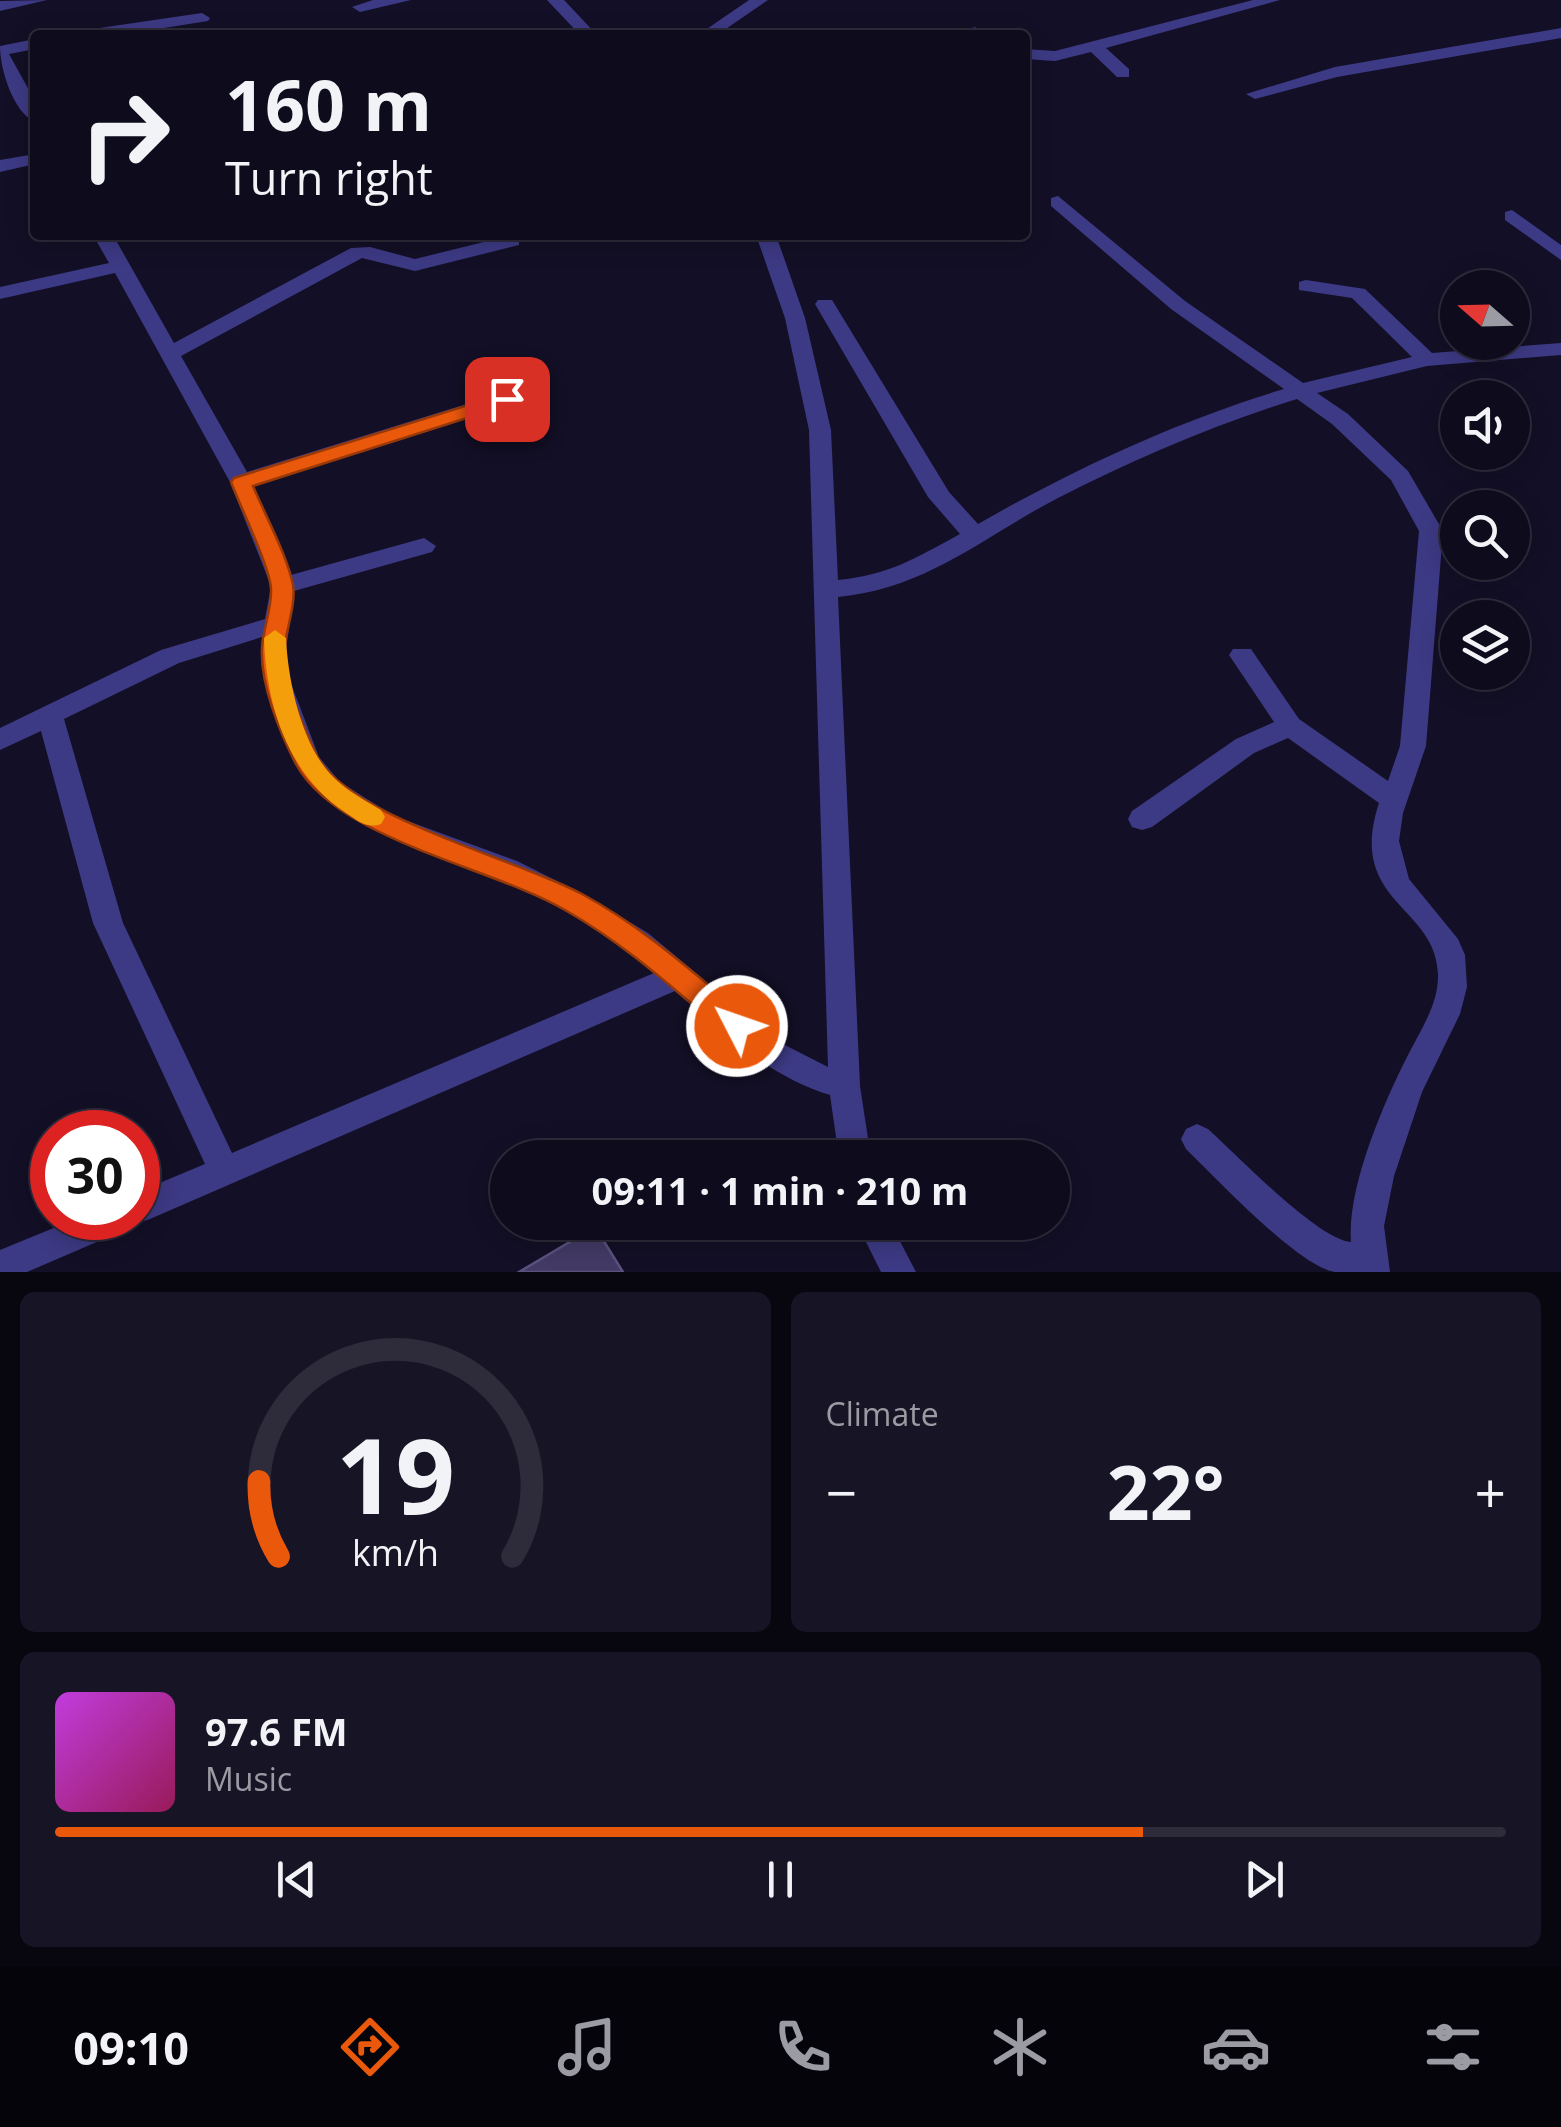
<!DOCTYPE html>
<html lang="en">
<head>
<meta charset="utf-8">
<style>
  body { margin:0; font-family:"Open Sans",sans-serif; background:#171425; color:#f1f3f6; height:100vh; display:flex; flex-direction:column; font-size:38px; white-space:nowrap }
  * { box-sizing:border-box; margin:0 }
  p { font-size:32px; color:#9b9ba3 }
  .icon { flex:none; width:55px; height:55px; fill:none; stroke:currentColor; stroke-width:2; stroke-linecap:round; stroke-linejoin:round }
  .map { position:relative; height:1272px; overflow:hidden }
  .details { display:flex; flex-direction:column; gap:20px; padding:20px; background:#08060f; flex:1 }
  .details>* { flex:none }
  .banner { position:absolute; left:30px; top:30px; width:1000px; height:210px; border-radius:10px; box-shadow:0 5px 25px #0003,0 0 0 2px #2e2b3b; background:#0e0b1c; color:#f1f3f6; overflow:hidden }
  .needle { width:65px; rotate:290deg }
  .fabs { position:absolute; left:1440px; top:270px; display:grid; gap:20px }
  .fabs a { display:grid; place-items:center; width:90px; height:90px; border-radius:50%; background:#0e0b1c; box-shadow:0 5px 25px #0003,0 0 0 2px #2e2b3b; font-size:50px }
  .speed { position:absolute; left:30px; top:1110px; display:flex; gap:20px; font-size:50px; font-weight:700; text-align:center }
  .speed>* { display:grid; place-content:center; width:130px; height:130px; border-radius:50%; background:#0e0b1c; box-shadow:0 5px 25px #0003,0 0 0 2px #2e2b3b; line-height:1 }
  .speed .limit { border:15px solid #d22; background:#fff; color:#111 }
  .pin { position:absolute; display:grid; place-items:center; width:85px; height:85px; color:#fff; margin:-42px; border-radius:20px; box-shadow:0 5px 15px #0006 }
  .me { position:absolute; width:110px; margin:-55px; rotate:311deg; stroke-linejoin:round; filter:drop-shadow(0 0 8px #0008) }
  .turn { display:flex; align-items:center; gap:35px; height:210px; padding:0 30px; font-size:45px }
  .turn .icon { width:130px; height:130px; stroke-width:2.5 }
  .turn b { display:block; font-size:70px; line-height:85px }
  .big { font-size:75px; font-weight:700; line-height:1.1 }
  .details .tile { flex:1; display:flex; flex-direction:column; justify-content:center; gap:15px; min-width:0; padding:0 35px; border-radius:15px; background:#171425 }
  .details .dial { align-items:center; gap:0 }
  .dial svg { height:260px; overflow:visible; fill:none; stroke:#2e2b3b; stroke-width:7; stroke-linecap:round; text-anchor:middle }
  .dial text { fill:#f1f3f6; stroke:none }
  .song { display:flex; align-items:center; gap:30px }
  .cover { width:120px; height:120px; border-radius:15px; background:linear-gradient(135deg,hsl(290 70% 55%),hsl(330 70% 35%)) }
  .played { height:10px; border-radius:5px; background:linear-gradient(90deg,#ea580c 75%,#2e2b3b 75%) }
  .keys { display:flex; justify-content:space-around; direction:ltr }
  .heat { display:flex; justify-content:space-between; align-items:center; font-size:55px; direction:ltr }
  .details .tiles { flex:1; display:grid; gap:20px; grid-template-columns:1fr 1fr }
  .tile:last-child { grid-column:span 2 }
  .trip { position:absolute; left:490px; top:1140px; width:580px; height:100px; border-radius:50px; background:#0e0b1c; box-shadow:0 5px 25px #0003,0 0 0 2px #2e2b3b; font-weight:700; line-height:100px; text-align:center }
  .tab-bar { display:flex; height:160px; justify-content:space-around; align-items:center; background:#06040b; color:#9b9ba3 }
  .tab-bar .icon { width:70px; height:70px }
  .tab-bar .current { color:#ea580c }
  .tab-bar b { font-size:45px; color:#f1f3f6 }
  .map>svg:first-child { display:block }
</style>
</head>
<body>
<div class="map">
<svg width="1561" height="1272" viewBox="0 0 1561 1272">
  <rect width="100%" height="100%" fill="#130f26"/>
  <path fill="#433a66" stroke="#5a527e" stroke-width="2.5" d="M 595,1227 L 623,1272 L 519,1272 Z"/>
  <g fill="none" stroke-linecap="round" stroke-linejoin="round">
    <path fill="#3d3a85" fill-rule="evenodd" d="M 47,0 L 0,11 L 0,1 Z
      M 373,0 L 411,0 L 360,12 L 352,7 Z
      M 547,0 L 564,0 L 597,35 L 580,35 Z
      M 749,0 L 768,0 L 717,35 L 698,35 Z
      M 1253,0 L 1280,0 L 1106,48 L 1129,69 L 1129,77 L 1117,77 L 1091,52 L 1055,61 L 1025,59 L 1025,49 L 1055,51 Z
      M 202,13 L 210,18 L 208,21 L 120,35 L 78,35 L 86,30 Z
      M 975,27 L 986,35 L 969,35 L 969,29 Z
      M 1561,28 L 1561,38 L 1337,77 L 1255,99 L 1246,94 L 1335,67 Z
      M 35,39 L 35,49 L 9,54 L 35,101 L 35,122 C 13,112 0,69 0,46 Z
      M 35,154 L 35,164 L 0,172 L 0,160 Z
      M 1058,196 L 1185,301 L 1303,383 L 1412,357 L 1352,298 L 1299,290 L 1299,282 L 1306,280 L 1365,289 L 1432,353 L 1561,343 L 1561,355 L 1427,366 L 1317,393 L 1348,414 L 1408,471 L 1443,531 L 1426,746 L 1403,813 L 1399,841 L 1409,879 L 1458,939 L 1465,955 L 1467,987 L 1460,1014 L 1422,1092 L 1394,1176 L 1384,1226 L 1390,1272 C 1373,1272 1353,1272 1335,1272 C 1298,1266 1216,1178 1186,1149 L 1181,1139 L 1186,1129 L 1197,1124 L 1208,1129 C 1236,1154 1318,1240 1351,1242 C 1347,1188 1382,1107 1406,1059 C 1419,1032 1439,1005 1438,974 C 1436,905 1346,903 1379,803 L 1288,738 L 1254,753 L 1152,827 L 1142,830 L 1132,827 L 1128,819 L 1132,811 L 1236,739 L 1274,722 L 1229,655 L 1233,649 L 1251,649 L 1299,719 L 1388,781 L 1400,746 L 1419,531 L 1391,480 L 1332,424 L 1297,399 C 1216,424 1134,459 1058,498 C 981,538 928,588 838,597 L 860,1086 L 871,1158 L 839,1158 L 830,1095 C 767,1075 724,1034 675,991 L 150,1219 L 138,1223 L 130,1221 L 127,1229 L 27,1272 L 0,1272 L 0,1250 L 78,1218 L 138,1218 L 138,1192 L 205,1164 L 93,923 L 41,731 L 0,750 L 0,728 L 161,650 L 265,619 L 271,586 L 230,482 L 115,273 L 0,299 L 0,287 L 109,263 L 93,235 L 113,235 L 174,343 L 351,248 L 370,247 L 415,259 L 512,235 L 519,237 L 519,245 L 415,271 L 362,258 L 181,356 L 247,472 L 499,394 L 507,392 L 518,399 L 515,404 L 254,486 L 291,575 L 424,538 L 436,546 L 432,552 L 294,591 L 286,650 L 290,681 L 319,757 L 340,782 L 394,816 L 517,861 L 583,894 L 648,933 L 777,1041 L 828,1067 L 809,430 L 785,318 L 756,235 L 776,235 L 805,318 L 831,430 L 838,580 C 889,575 916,558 960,534 L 928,497 L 815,304 L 818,300 L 832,300 L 949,492 L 978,524 C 1074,469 1177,421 1284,389 L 1171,309 L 1051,206 L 1051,198 ZM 262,637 C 258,666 268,692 278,719 C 284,735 288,755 298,769 C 343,835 429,847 497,877 C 553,901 608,934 654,973 L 232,1153 L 123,923 L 64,719 L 179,663 Z
      M 1512,210 L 1561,245 L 1561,260 L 1505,220 L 1505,212 Z
      M 856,1222 L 890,1222 L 916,1272 L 881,1272 Z"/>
  </g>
  <path fill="#ea580c" stroke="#983908" stroke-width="2.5" d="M 507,393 L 514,395 L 514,403 L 253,486 C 265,515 287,555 293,585 C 296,603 287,627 285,645 C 282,680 302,724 316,754 C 347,818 516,858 582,894 C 643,927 694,973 747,1017 L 751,1026 L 747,1034 L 737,1038 L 727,1034 C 675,990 625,944 565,910 C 491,867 336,839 296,764 C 280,733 260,684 262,648 C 263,629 272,608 271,589 C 270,567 240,506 231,482 L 234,478 Z"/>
  <path fill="#f59e0b" d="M 275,630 L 286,638 C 288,683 303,755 341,784 C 353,794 368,802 381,810 L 385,817 L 381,824 C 367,829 358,821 346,813 C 288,775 266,705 264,638 Z"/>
</svg>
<div class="fabs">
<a><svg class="needle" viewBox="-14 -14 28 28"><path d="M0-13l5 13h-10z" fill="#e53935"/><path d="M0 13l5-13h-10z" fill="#9b9ba3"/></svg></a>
<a><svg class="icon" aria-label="sound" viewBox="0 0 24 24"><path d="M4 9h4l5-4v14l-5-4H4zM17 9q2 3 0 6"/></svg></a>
<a><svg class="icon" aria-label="search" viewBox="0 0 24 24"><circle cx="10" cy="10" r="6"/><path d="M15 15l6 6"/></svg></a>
<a><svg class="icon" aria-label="layers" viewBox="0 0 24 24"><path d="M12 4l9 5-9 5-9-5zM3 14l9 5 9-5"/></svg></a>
</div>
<div class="speed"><div class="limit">30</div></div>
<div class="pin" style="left:507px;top:399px;background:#d93025"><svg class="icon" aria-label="arrive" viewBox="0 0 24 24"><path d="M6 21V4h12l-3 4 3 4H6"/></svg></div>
<svg class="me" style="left:737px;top:1026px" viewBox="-20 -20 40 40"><circle r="17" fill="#ea580c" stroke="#fff" stroke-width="3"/><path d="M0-11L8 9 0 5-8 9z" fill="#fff"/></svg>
<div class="trip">09:11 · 1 min · 210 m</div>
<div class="banner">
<div class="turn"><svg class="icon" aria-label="right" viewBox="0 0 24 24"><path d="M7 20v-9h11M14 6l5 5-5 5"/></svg><div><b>160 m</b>Turn right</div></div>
</div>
</div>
<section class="details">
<div class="tiles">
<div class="tile dial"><svg viewBox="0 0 100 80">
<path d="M14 69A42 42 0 1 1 86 69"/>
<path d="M14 69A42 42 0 0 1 8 46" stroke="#ea580c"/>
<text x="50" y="56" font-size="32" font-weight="700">19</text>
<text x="50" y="72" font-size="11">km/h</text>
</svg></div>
<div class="tile"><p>Climate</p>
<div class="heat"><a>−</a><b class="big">22°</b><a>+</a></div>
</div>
<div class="tile">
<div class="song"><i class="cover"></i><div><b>97.6 FM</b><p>Music</p></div></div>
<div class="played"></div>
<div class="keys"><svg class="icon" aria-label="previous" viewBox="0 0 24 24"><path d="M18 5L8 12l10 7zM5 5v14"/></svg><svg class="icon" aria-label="pause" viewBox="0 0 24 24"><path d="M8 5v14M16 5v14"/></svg><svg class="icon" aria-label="next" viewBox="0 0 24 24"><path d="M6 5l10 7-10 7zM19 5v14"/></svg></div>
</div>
</div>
</section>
<nav class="tab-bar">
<b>09:10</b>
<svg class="icon current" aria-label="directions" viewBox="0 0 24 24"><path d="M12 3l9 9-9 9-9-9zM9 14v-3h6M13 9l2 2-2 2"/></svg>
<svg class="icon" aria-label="music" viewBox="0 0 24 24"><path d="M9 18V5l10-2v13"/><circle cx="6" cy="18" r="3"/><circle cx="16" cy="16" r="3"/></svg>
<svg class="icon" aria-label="phone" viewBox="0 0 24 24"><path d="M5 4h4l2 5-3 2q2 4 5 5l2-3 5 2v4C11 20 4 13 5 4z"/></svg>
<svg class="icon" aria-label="climate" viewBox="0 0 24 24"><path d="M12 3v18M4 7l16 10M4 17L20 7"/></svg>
<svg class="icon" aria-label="car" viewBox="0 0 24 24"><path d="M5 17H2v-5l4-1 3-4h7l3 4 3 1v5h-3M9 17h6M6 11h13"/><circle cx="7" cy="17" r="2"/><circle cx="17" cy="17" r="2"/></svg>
<svg class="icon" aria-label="filters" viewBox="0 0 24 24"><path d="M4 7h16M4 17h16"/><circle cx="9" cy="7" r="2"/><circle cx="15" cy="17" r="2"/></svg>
</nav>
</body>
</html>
